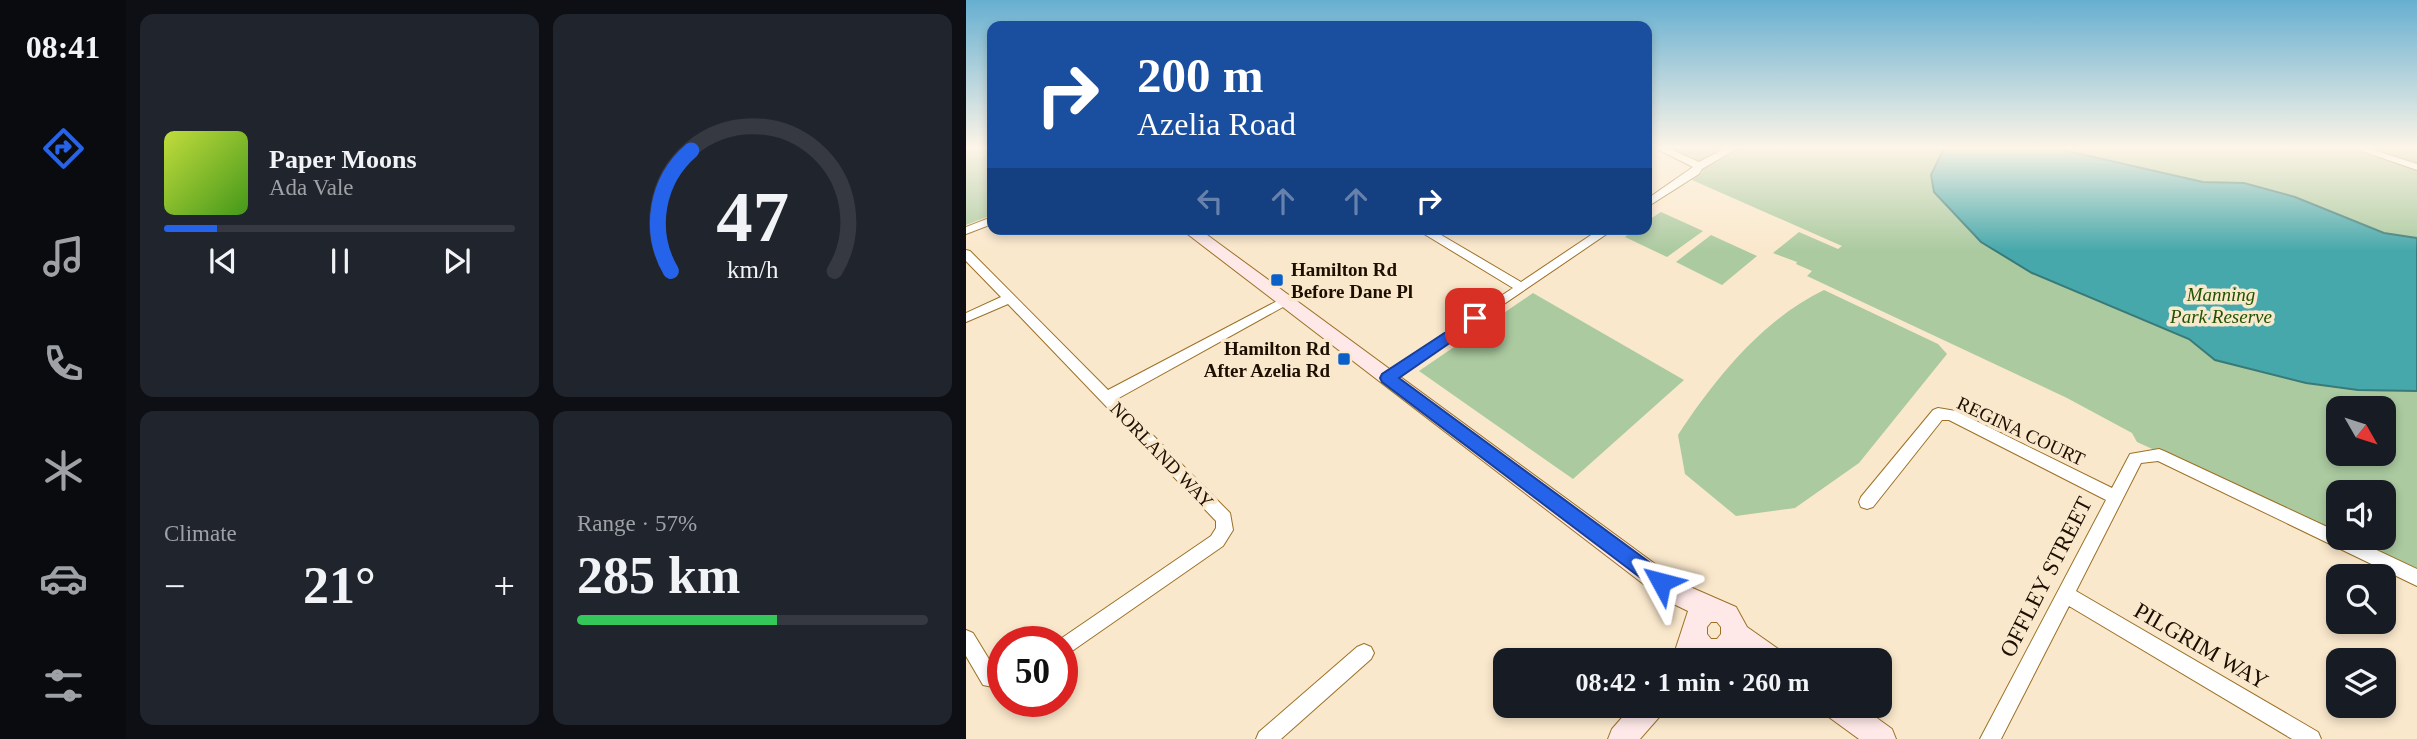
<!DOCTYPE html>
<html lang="en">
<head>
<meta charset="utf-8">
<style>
  body { margin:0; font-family:Georgia,serif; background:#20242c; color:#f1f3f6; height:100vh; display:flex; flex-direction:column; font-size:26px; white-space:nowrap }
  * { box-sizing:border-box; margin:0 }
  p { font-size:23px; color:#9ea1a6 }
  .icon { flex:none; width:38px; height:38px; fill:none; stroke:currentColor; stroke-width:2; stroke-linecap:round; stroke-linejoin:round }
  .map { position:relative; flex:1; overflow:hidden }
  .drawer { display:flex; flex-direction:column; gap:14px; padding:14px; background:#0d0f14; width:840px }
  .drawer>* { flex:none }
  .top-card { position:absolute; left:21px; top:21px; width:665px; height:214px; border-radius:14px; box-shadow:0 4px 10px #0003; background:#1a4fa0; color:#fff; overflow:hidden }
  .needle { width:46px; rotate:129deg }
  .controls { position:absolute; left:1360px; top:396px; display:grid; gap:14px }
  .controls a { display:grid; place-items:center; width:70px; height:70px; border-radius:14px; background:#171b24; box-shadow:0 4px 10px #0003; font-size:35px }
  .speed { position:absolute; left:21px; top:626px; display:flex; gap:14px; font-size:35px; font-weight:700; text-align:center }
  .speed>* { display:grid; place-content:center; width:91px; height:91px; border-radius:50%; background:#171b24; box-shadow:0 4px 10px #0003; line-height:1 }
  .speed .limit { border:10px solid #d22; background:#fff; color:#111 }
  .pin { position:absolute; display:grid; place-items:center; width:60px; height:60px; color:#fff; margin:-30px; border-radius:14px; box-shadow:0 4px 10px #0006 }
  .me { position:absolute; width:77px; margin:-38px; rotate:308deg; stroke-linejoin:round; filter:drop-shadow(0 0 5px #0008) }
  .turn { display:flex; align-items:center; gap:24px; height:147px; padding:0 35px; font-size:32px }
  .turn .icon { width:91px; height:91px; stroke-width:2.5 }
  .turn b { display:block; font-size:49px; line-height:60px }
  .lanes { display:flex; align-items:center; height:66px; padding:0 35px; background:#0003; justify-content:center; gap:35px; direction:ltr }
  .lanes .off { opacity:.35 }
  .big { font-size:52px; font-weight:700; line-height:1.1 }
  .drawer .tile { flex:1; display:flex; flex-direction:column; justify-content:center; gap:10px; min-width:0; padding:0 24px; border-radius:14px; background:#20242c }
  .drawer .dial { align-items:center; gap:0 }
  .dial svg { height:182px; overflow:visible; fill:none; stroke:#363941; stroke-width:7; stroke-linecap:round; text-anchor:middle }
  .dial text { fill:#f1f3f6; stroke:none }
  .song { display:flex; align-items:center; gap:21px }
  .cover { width:84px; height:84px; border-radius:10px; background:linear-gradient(135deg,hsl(70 70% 55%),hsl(100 70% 35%)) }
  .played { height:7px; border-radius:4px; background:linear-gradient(90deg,#2563eb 15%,#363941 15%) }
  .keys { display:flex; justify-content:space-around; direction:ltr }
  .heat { display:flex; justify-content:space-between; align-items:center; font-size:38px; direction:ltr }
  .charge { height:10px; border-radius:5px; background:linear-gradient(90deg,#34c759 57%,#363941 0) }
  .drawer .tiles { flex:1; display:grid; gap:14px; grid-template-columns:repeat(2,1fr) }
  .trip { position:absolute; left:527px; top:648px; width:399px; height:70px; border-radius:14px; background:#171b24; box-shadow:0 4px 10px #0003; font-weight:700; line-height:70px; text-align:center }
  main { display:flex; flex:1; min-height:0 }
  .tab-bar { display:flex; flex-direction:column; width:126px; justify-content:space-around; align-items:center; background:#090b0e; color:#9ea1a6 }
  .tab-bar .icon { width:49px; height:49px }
  .tab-bar .active { color:#2563eb }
  .tab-bar b { font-size:32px; color:#f1f3f6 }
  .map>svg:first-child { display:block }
</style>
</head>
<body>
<main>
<nav class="tab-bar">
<b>08:41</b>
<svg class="icon active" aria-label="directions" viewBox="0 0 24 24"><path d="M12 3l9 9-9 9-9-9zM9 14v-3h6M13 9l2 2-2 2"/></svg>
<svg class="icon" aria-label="music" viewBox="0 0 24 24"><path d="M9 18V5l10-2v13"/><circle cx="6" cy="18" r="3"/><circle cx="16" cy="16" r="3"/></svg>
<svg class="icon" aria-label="phone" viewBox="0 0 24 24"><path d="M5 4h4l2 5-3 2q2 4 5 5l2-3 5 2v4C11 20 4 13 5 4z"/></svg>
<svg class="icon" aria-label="climate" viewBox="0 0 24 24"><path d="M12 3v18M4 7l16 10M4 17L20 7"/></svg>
<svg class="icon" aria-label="car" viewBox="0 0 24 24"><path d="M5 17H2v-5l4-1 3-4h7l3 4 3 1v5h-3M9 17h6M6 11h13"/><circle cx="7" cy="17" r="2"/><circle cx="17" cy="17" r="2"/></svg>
<svg class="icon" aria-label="filters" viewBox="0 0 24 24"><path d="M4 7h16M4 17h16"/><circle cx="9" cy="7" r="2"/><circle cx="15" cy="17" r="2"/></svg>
</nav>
<section class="drawer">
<div class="tiles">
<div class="tile">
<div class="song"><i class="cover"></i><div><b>Paper Moons</b><p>Ada Vale</p></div></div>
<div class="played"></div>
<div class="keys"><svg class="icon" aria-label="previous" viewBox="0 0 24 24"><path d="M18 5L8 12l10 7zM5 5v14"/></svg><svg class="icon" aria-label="pause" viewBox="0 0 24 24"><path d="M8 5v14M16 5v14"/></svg><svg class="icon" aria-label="next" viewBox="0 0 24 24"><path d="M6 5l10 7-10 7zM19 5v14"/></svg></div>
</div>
<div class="tile dial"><svg viewBox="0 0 100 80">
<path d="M14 69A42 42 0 1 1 86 69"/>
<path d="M14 69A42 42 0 0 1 23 16" stroke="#2563eb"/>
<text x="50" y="56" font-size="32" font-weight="700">47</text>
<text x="50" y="72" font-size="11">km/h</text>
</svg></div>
<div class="tile"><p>Climate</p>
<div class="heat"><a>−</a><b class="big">21°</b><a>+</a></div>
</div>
<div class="tile"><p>Range · 57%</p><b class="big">285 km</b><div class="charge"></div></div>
</div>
</section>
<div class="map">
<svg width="1451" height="739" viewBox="0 0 1451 739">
  <rect width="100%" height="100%" fill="#fae8cc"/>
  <path fill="#abcaa0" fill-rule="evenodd" d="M 0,148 L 26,148 L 26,215 L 0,225 Z
    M 705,148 L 1451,148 L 1451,570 L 1379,537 L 1418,537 L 1418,492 L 1372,492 L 1372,534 L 1171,442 L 1166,433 L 1101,398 L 841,276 L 846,271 L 830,264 L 831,262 L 807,253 L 833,232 L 872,249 L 876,246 L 726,180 L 737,172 L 728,158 ZM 1372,408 L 1418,408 L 1418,453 L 1372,453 Z
    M 695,212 L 737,231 L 701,257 L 659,237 L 669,229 L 681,229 L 681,221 Z
    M 745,235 L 791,256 L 756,285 L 710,262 Z
    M 858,290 L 972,344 L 981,354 L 893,463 L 829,508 L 770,516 L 719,474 L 712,435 C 748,380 797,319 858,290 Z
    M 567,293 L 718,380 L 607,479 L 453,371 Z"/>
  <path fill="#46a8ab" stroke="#397a78" stroke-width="2" d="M 978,148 L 1088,148 L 1237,182 L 1278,183 L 1329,197 L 1418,233 L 1451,238 L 1451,391 L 1392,390 L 1340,383 L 1249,360 L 1223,339 L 1066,273 L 1015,242 L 968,192 L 965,175 Z"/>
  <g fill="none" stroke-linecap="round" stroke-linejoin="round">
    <defs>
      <path id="street" d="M 689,148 L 702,148 L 733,162 L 760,148 L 772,148 L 736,169 L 733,174 L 681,207 L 681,199 L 727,167 Z
        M 1387,148 L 1402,148 L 1451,164 L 1451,170 Z
        M 26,217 L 26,224 L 0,234 L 0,227 Z
        M 450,229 L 465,229 L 555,282 L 634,229 L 648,229 L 422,383 L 417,382 L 415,378 L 417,374 L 547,288 Z
        M 0,250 L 4,251 L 142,390 L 315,299 L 325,299 L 326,302 L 151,399 L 264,513 L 267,530 L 257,546 L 96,658 L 96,642 L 90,642 L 245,536 L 250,528 L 250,521 L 42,304 L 0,322 L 0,313 L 35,297 L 0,261 Z
        M 972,408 L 990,411 L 1146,488 L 1164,454 L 1193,449 L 1198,451 L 1372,532 L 1372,537 L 1383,537 L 1451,569 L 1451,586 L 1192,461 L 1175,463 L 1110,591 L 1352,732 L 1355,739 L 1326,739 L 1103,606 L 1035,739 L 1014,739 L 1140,500 L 983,420 L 976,420 L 907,507 L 901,509 L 895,507 L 893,502 L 895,497 L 967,410 Z
        M 0,630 L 7,633 L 29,669 L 37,669 L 37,689 L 17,685 L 0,656 Z
        M 398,644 L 405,647 L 408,653 L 405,659 L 315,739 L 290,739 L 293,732 L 391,647 Z"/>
      <path id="secondary" d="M 215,229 L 233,229 L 715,583 L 770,607 L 781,627 L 815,651 L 819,660 L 706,660 L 722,611 L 697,599 ZM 745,622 L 751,622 L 755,627 L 755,634 L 751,639 L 745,639 L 741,634 L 741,627 Z
        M 667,705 L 699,705 L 695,715 L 674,739 L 642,739 L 646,729 Z
        M 856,705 L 893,705 L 926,729 L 930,739 L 893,739 L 860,715 Z"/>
    </defs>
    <use href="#street" stroke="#9c7125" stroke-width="2"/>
    <use href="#secondary" stroke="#9c7125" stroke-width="2"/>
    <use href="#street" fill="#fff" fill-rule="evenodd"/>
    <use href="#secondary" fill="#ffe8e8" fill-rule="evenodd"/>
  </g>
  <linearGradient id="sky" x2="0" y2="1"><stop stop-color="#67afd0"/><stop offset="0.59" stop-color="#fdf5e8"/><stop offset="1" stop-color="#fdf5e8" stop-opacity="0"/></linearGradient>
  <rect width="1451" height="251" fill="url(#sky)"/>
  <path fill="#2563eb" stroke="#184099" stroke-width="2" d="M 509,313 L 514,315 L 516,318 L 514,322 L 433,378 L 702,576 L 705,582 L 702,588 L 695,591 L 688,588 L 416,382 L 414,378 L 416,374 Z"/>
  <g fill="#0b5fc8" stroke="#fae8cc" stroke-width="2.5">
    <rect x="304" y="273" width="14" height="14" rx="3.5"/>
    <rect x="371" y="352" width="14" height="14" rx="3.5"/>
  </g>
  <g text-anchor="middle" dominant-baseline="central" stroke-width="7" stroke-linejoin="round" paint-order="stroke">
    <g font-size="19" font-weight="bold" fill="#1c0f00" stroke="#fae8cc" text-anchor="start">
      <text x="325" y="269">Hamilton Rd<tspan x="325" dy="22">Before Dane Pl</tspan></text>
      <text x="364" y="348" text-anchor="end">Hamilton Rd<tspan x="364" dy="22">After Azelia Rd</tspan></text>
    </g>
    <g font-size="19" font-style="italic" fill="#1e5300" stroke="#fae8cc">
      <text x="1255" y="294">Manning<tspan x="1255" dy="22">Park Reserve</tspan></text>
    </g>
    <g font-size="19" fill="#1c0f00" stroke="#fae8cc">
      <text transform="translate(1055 431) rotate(25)">REGINA COURT</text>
      <text transform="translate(196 455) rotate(46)">NORLAND WAY</text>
    </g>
    <g font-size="23" fill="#1c0f00" stroke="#fae8cc">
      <text transform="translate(1080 577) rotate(-63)">OFFLEY STREET</text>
      <text transform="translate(1235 646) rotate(30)">PILGRIM WAY</text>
    </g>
  </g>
</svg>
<div class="controls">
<a><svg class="needle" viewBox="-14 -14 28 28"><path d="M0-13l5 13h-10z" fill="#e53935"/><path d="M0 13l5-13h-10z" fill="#9ea1a6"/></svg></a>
<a><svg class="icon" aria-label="sound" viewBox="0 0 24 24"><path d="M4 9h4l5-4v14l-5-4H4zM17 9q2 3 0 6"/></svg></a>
<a><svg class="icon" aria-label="search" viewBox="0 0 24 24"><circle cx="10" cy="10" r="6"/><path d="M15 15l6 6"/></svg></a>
<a><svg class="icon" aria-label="layers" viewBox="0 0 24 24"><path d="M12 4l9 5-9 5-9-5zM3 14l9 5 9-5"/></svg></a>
</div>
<div class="speed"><div class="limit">50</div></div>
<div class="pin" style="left:509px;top:318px;background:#d93025"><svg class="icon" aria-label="arrive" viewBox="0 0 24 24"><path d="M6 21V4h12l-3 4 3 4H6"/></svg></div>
<svg class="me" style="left:695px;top:582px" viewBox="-20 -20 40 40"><path d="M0-17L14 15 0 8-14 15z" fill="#2563eb" stroke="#fff" stroke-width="4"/></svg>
<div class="trip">08:42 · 1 min · 260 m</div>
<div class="top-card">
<div class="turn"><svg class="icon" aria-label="right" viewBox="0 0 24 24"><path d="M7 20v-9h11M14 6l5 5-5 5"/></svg><div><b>200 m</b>Azelia Road</div></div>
<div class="lanes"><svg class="icon off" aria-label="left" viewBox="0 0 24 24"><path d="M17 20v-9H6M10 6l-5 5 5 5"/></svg><svg class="icon off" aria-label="ahead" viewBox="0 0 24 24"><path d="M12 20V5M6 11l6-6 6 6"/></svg><svg class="icon off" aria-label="ahead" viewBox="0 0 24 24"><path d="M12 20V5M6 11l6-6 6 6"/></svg><svg class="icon" aria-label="right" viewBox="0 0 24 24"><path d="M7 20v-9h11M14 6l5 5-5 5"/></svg></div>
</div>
</div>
</main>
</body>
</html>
